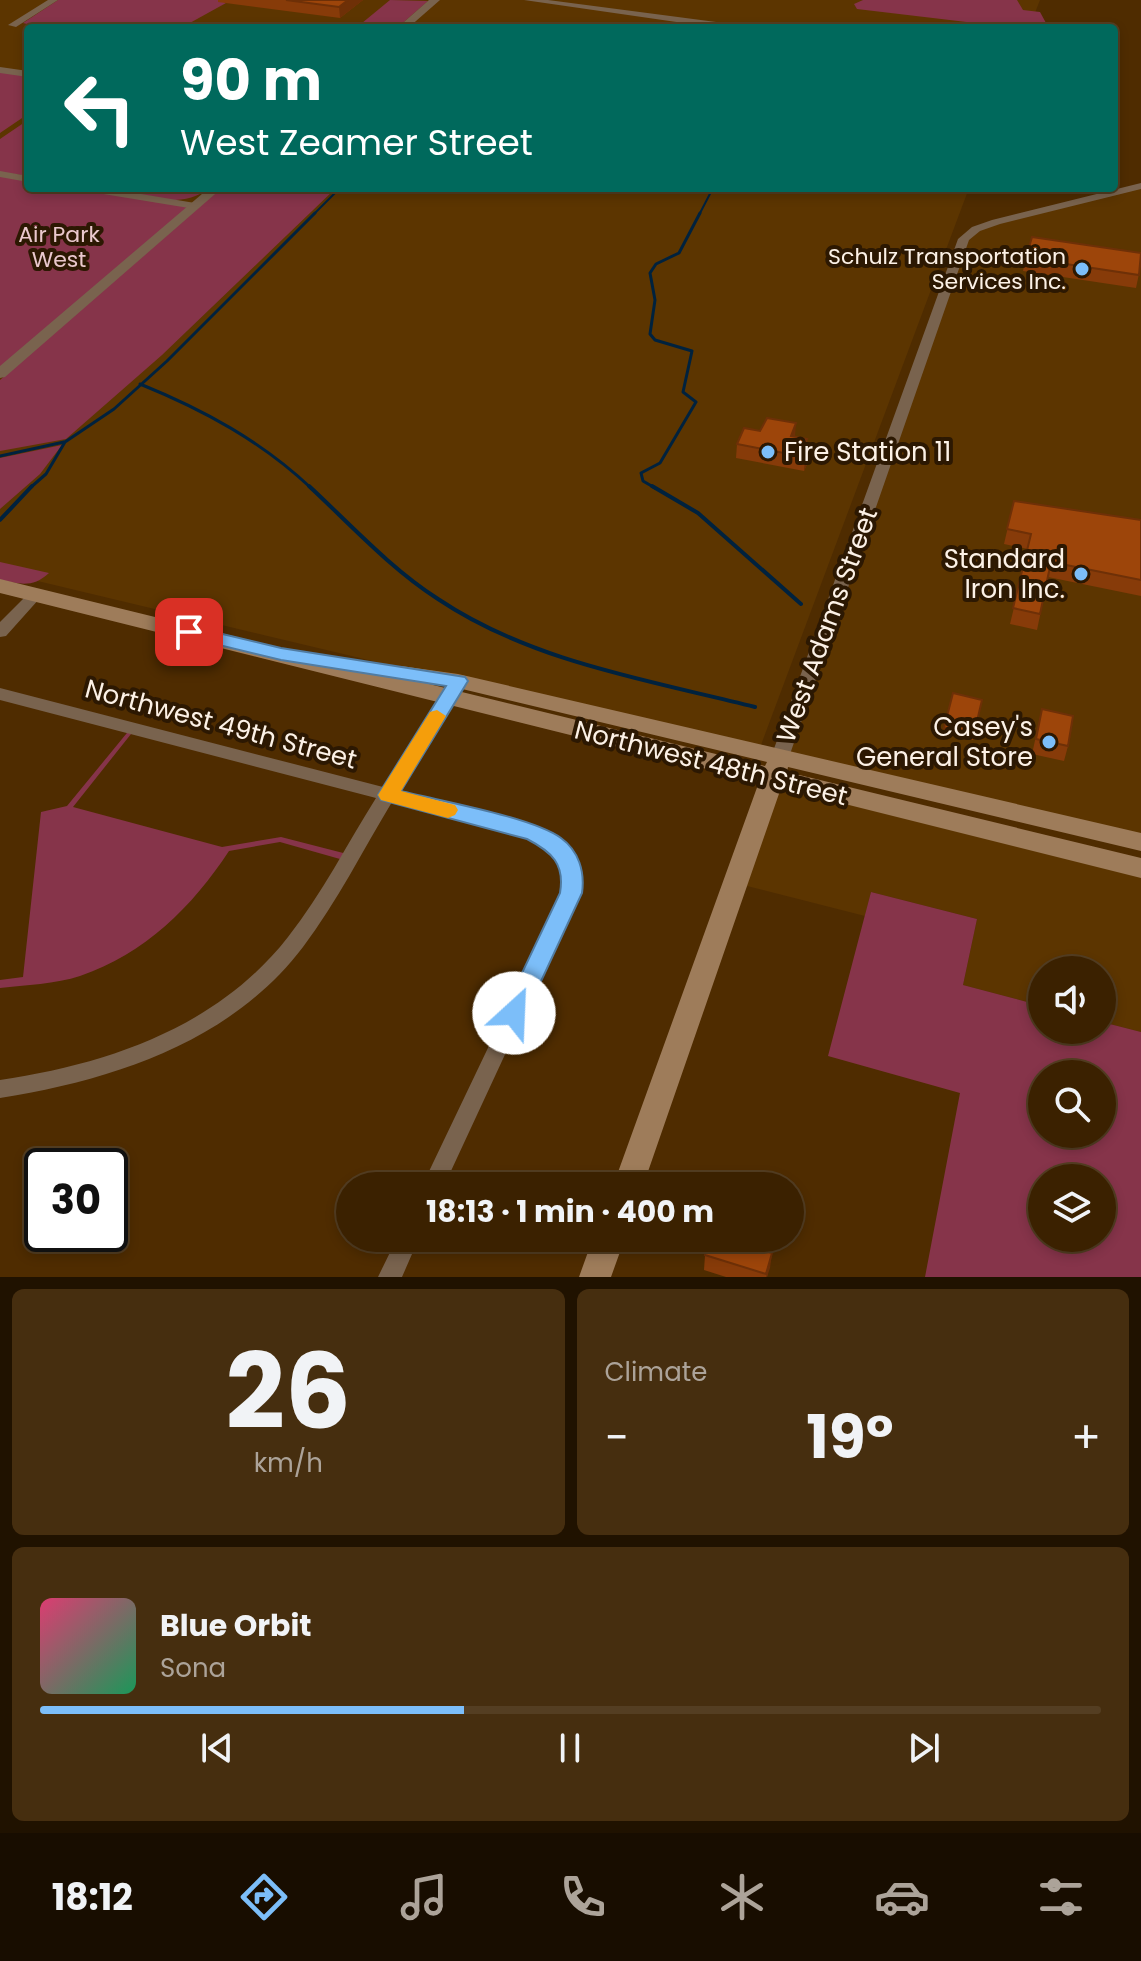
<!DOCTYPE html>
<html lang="en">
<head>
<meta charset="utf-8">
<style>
  body { margin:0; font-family:Poppins,sans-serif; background:#462e0f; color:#f1f3f6; height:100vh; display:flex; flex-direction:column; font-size:30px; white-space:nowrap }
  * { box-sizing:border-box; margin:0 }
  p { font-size:26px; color:#aca399 }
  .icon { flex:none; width:44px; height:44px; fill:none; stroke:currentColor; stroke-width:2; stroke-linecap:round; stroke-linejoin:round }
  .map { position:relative; height:1277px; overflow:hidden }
  .side { display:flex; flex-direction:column; gap:12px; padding:12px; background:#201200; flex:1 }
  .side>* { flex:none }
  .banner { position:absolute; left:24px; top:24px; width:1094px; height:168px; border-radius:8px; box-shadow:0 4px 12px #0003,0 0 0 2px #543e22; background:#00695c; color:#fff; overflow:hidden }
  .tools { position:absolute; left:1028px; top:956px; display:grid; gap:16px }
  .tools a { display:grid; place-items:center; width:88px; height:88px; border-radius:50%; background:#3b2100; box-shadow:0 4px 12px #0003,0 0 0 2px #543e22; font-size:40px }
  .speed { position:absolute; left:24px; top:1148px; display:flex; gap:16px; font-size:40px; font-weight:700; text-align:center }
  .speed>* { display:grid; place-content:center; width:104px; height:104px; border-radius:50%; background:#3b2100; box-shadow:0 4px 12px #0003,0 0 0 2px #543e22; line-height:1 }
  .speed .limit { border:4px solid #111; border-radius:12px; background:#fff; color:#111 }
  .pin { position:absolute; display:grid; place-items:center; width:68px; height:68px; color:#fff; margin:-34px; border-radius:16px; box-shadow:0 4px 12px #0006 }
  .me { position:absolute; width:88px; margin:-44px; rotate:25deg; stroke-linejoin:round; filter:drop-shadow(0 0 6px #0008) }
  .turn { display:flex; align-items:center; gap:28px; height:168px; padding:0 24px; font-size:36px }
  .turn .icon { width:104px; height:104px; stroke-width:2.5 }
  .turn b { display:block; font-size:56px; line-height:68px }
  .big { font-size:60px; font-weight:700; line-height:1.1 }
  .side .card { flex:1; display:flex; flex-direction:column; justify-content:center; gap:12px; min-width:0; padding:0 28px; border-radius:12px; background:#462e0f }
  .side .dial { align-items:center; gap:0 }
  .dial b { font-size:104px; line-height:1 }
  .song { display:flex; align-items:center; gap:24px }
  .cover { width:96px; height:96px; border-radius:12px; background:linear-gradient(135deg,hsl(340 70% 55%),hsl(150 70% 35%)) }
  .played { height:8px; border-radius:4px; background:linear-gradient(90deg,#7cbef9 40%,#543e22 40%) }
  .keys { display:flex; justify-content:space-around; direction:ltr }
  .heat { display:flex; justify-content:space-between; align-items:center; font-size:44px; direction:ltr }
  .side .tiles { flex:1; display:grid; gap:12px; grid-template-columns:1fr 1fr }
  .card:last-child { grid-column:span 2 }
  .trip { position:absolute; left:336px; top:1172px; width:468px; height:80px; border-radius:40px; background:#3b2100; box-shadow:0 4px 12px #0003,0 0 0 2px #543e22; font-weight:700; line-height:80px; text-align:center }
  .tab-bar { display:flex; height:128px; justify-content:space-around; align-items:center; background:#180d00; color:#aca399 }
  .tab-bar .icon { width:56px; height:56px }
  .tab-bar .current { color:#7cbef9 }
  .tab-bar b { font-size:36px; color:#f1f3f6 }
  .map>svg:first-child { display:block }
</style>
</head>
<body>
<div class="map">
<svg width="1141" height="1277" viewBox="0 0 1141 1277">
  <rect width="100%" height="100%" fill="#4f2c00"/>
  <path fill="#5c3500" d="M 0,0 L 1040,0 L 1029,28 L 28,28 L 28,179 L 0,174 Z
    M 1141,186 L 1141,842 L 780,757 L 962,243 L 976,229 Z
    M 85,188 L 969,188 L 758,753 L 0,572 L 0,374 Z
    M 772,777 L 1141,868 L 1141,1032 L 1102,1022 L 1102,970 L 1042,970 L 1042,1006 L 963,985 L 977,919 L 871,892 L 865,916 L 735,883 Z"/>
  <path fill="#86344a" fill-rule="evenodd" d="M 58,0 L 221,0 L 226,3 L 188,24 L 193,28 L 43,28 L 23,23 Z
    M 390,0 L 428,1 L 397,28 L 356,28 Z
    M 863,0 L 1017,0 L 1023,10 L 1040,12 L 1046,23 L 1017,28 L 857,9 L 854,4 Z
    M 0,72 L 28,76 L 28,114 L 0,133 Z
    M 28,120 L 28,176 L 0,172 L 0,139 Z
    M 0,174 L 28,179 L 28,188 L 85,188 L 195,206 L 0,374 Z
    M 98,188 L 209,188 C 181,212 132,194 98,188 Z
    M 221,188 L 336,188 L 162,355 L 66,439 L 0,451 L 0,380 Z
    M 62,445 L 40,474 L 0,509 L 0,458 Z
    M 0,562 L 49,573 C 33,588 20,584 0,580 Z
    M 131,728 L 135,729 L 73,807 L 222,847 L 281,837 L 351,855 L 347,861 L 280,842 L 229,851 C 192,907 145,954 80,976 C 56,984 25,985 0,988 L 0,980 L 23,977 L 41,812 L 67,806 Z
    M 871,892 L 977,919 L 963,985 L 1042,1006 L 1042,1030 L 1102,1030 L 1102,1022 L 1141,1032 L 1141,1277 L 925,1277 L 960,1093 L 828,1056 ZM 1042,1074 L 1102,1074 L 1102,1134 L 1042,1134 ZM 1042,1178 L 1102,1178 L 1102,1238 L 1042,1238 Z"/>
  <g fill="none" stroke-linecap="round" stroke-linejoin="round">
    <path stroke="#00223e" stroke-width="2" d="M 313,215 L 340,188
      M 699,215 L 713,188"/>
    <path stroke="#00223e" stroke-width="3" d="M 140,384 C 204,410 261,441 311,488
      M 0,456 L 64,442
      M 30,488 L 46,474 L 65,442 L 114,409 L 167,361 L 315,213
      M 655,488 L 643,481 L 641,473 L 660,463 L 696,402 L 683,392 L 692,351 L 655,340 L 650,334 L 655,300 L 650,273 L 656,264 L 679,253 L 700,213"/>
    <path stroke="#00223e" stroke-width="4" d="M 309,486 C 351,525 390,568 438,599 C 532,662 648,680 755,707
      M 652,486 L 698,513 L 801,604
      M 0,520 L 32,486"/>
    <path fill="#79634e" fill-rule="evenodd" d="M 48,0 L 58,0 L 16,27 L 8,25 Z
      M 524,0 L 548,0 L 739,25 L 744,28 L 718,28 Z
      M 0,67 L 28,71 L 28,77 L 0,73 Z
      M 0,171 L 28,176 L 28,182 L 0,177 Z
      M 1141,183 L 1141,189 L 1000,224 L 980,231 L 969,240 L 789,757 L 786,761 L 774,761 L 771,757 L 958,239 L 972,227 L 992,220 Z
      M 80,188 L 105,188 L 195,203 L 201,206 L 195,209 L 85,191 Z
      M 35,590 L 40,592 L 43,595 L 40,598 L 6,636 L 0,637 L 0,622 L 30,592 Z
      M 458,676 L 466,681 L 399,791 C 438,801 543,819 568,847 C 580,861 583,876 580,893 L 444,1186 L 422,1186 L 562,893 C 566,864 552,850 527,838 L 392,802 C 363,850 337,902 303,947 C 231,1042 113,1080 0,1098 L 0,1080 C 108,1064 218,1027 288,937 C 322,894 347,844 376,798 L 0,700 L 0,688 L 383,787 L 452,677 Z
      M 397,1238 L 419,1238 L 402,1277 L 378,1277 Z"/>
    <path fill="#79634e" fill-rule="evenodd" d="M 429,0 L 440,0 L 408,28 L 397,28 Z
      M 209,188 L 222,188 L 5,377 L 0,378 L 0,366 Z"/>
    <path fill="#9e7c5a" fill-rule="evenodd" d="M 0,579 L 391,675 L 393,668 L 401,666 L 458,674 L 1141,833 L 1141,851 L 788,767 L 787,772 L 1141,858 L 1141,878 L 781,788 L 643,1186 L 613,1186 L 759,782 L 0,593 ZM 429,684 L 458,688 L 767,762 L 765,766 Z
      M 593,1238 L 625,1238 L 611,1277 L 579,1277 Z"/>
  </g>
  <path fill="#873b09" d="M 218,0 L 363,0 L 340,18 L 218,2 Z
    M 1026,258 L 1141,264 L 1136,288 L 1023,271 Z
    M 795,437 L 807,444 L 810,445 L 809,460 L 804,471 L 736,458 L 737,444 Z
    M 1014,501 L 1141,520 L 1141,596 L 1048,577 L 1037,630 L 1010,624 L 1028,549 L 1004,544 Z
    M 953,693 L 982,700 L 973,740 L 943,733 Z
    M 1042,709 L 1068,746 L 1064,761 L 1032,754 Z
    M 709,1238 L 775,1238 L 767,1277 L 726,1277 L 704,1270 L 705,1255 Z"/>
  <path fill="#6e3007" d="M 348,0 L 363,0 L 340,18 L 339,7 Z
    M 796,423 L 795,437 L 791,436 Z
    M 810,445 L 809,460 L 804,471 L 805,457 Z
    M 772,1253 L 770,1268 L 767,1277 L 766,1277 Z"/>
  <path fill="#9d450a" stroke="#6e3007" stroke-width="2" d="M 286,0 L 348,0 L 339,7 Z
    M 1032,237 L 1141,253 L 1139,275 L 1026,258 Z
    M 767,418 L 796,423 L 791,436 L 807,439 L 805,444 L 810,445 L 805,457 L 737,444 L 744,428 L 760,431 Z
    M 1014,501 L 1141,520 L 1141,580 L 1051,562 L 1040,614 L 1013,608 L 1031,534 L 1007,529 Z
    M 953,693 L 982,700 L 974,734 L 944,728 Z
    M 1042,709 L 1073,716 L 1068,746 L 1036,739 Z
    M 709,1238 L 773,1238 L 769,1252 L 772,1253 L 766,1274 L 705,1255 Z"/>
  <path fill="#7cbef9" stroke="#517ca2" stroke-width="2" d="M 189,626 L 281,648 L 465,677 L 468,681 L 401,791 C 440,801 532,817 561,838 C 579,851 585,872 582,893 L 523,1020 L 506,1020 L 503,1013 L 560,893 C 565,864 552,852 527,839 L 381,800 L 378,795 L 446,686 L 281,660 L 182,636 L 182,628 Z"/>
  <path fill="#f59e0b" d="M 437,710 L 446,716 L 401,791 L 455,805 L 458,810 L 455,815 L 448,818 L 381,800 L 378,795 L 430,712 Z"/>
  <g fill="#7cbef9" stroke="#2c1802" stroke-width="3">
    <circle cx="1082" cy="269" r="8"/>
    <circle cx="768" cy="452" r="8"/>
    <circle cx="1081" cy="574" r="8"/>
    <circle cx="1049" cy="742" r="8"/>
  </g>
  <g text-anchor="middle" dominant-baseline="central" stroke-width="8" stroke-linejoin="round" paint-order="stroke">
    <g font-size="22" fill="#eac8cd" stroke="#2c1802">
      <text x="59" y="234">Air Park<tspan x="59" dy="25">West</tspan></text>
    </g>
    <g font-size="22" fill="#fcf1e6" stroke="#2c1802" text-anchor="end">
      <text x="1066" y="256">Schulz Transportation<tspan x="1066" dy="25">Services Inc.</tspan></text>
    </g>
    <g font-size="26" fill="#fcf1e6" stroke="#2c1802" text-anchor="end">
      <text x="784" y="452" text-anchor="start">Fire Station 11</text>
      <text x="1065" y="559">Standard<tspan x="1065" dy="30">Iron Inc.</tspan></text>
      <text x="1033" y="727">Casey's<tspan x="1033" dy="30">General Store</tspan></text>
    </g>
    <g font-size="26" fill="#fcf1e6" stroke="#2c1802">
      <text transform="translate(827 625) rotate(-70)">West Adams Street</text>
      <text transform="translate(221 724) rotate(15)">Northwest 49th Street</text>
      <text transform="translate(711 763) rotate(14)">Northwest 48th Street</text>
    </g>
  </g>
</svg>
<div class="tools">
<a><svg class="icon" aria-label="sound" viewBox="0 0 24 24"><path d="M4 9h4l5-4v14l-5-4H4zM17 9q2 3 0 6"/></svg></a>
<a><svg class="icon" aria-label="search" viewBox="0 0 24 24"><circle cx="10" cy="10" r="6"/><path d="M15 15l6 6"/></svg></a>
<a><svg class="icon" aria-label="layers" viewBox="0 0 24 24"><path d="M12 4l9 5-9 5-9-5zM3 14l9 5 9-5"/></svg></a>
</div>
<div class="speed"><div class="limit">30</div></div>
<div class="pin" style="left:189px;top:632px;background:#d93025"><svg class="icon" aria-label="arrive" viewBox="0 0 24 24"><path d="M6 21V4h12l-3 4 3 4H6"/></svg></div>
<svg class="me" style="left:514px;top:1013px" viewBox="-20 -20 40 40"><circle r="19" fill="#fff"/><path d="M0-13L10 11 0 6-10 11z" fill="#7cbef9"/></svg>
<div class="trip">18:13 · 1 min · 400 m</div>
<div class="banner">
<div class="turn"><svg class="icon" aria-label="left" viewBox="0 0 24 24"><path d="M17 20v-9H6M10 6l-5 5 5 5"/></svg><div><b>90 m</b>West Zeamer Street</div></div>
</div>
</div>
<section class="side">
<div class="tiles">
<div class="card dial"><b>26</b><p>km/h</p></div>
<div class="card"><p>Climate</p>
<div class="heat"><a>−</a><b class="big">19°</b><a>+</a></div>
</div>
<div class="card">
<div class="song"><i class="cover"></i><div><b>Blue Orbit</b><p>Sona</p></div></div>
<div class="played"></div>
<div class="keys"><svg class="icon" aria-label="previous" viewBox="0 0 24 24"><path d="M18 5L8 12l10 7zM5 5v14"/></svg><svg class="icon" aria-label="pause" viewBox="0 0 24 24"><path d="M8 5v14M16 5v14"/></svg><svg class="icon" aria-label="next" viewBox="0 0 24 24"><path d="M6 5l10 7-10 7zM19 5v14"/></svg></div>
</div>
</div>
</section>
<nav class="tab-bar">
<b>18:12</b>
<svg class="icon current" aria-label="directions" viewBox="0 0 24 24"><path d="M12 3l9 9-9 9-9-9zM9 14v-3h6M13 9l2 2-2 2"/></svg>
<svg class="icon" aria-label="music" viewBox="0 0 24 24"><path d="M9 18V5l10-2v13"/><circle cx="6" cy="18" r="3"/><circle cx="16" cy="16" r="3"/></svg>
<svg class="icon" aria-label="phone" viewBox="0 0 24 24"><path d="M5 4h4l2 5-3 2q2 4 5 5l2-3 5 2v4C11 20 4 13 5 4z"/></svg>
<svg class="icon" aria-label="climate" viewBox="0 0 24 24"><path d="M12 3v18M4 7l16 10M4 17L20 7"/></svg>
<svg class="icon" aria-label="car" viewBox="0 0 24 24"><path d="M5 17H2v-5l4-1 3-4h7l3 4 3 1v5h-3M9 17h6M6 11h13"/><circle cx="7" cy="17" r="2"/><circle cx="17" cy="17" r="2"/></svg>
<svg class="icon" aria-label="filters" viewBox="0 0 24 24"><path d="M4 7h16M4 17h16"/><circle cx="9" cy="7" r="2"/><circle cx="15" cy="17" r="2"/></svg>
</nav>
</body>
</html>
